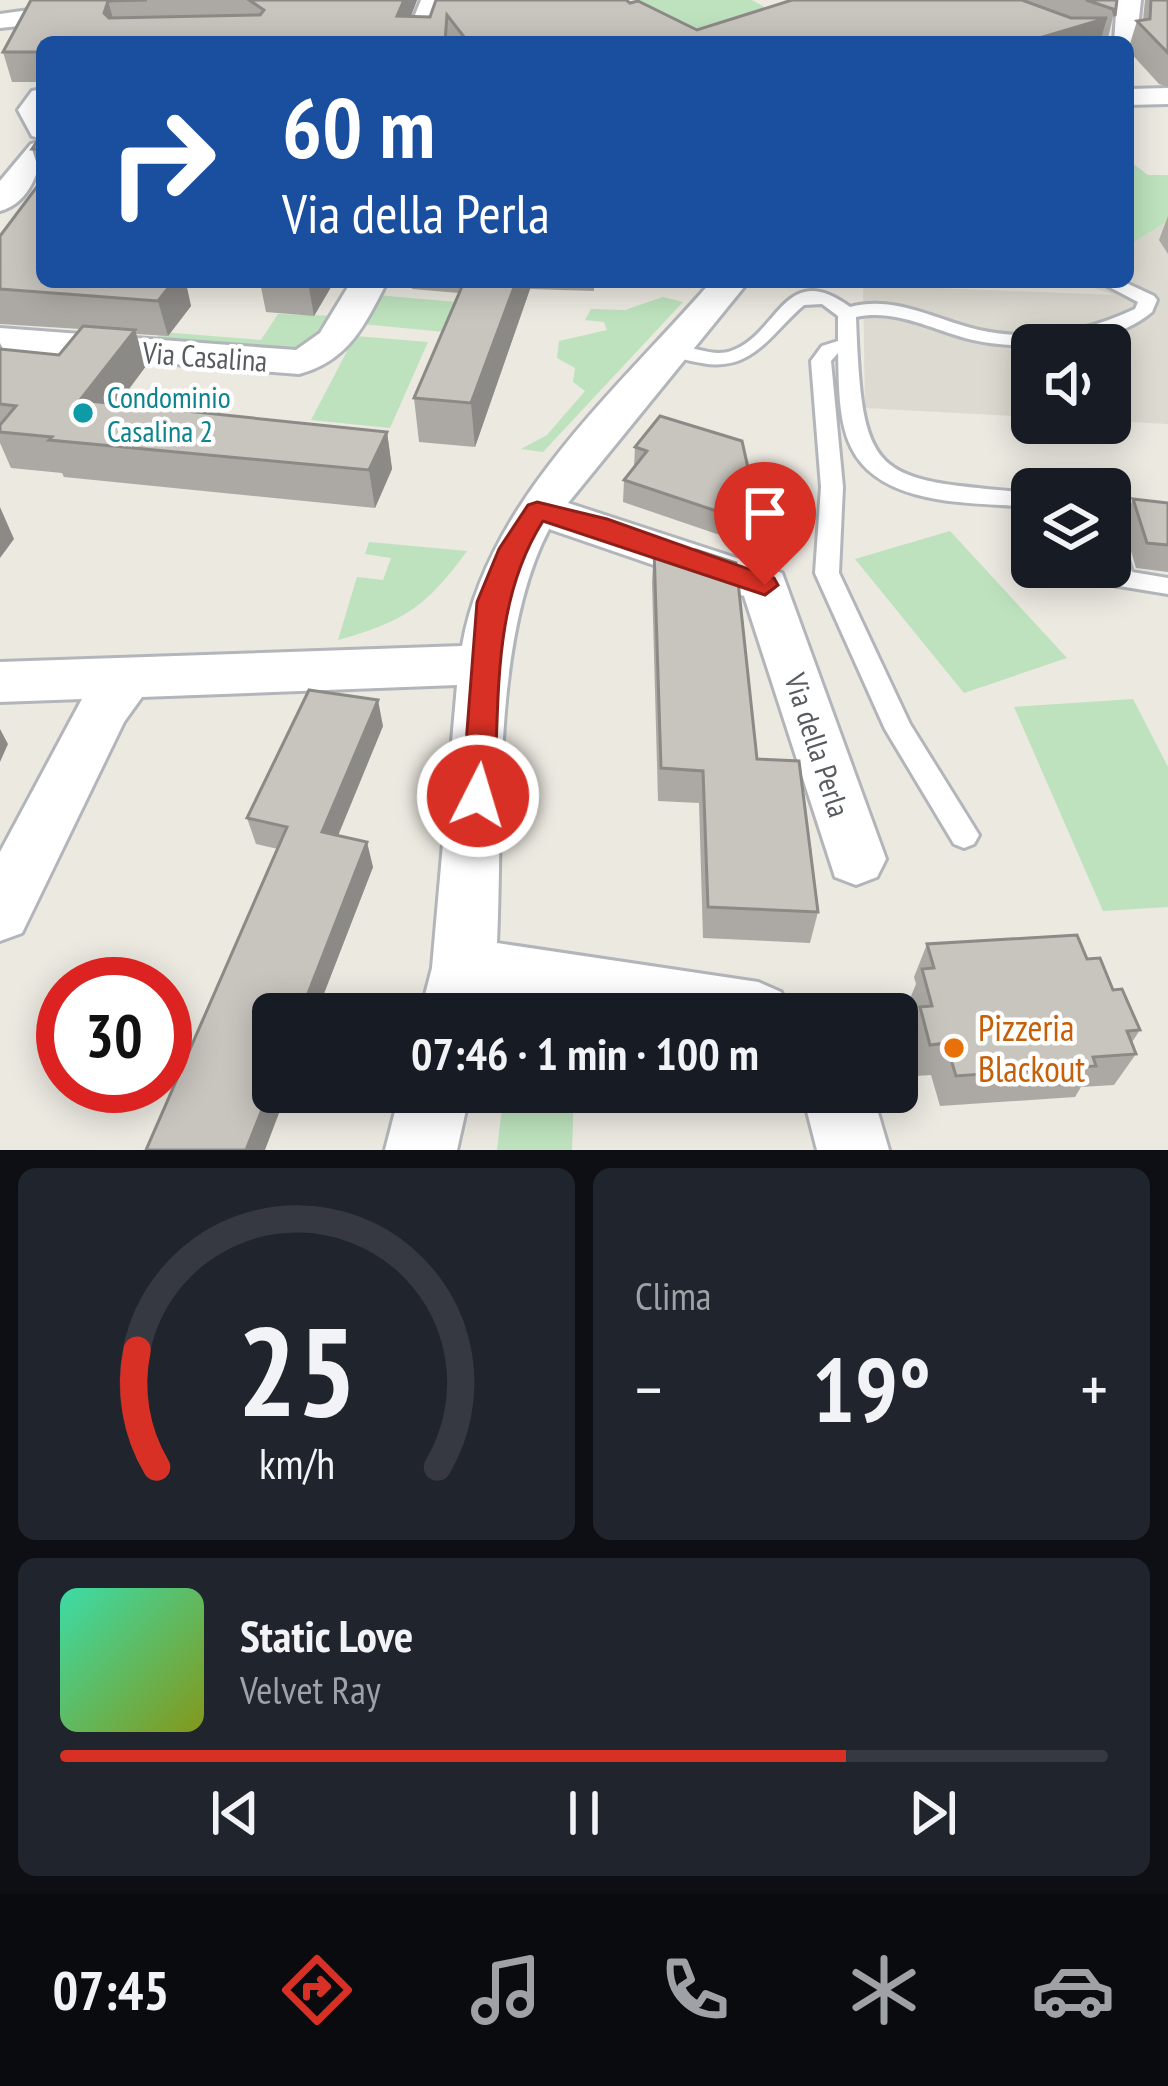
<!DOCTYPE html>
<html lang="it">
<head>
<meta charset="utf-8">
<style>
  body { margin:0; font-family:"PT Sans Narrow",sans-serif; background:#20242c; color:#f1f3f6; height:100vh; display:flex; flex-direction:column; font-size:45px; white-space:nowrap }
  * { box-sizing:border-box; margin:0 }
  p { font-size:39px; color:#9ea1a6 }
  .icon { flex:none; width:66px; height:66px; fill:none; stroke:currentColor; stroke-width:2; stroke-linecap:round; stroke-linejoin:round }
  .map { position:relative; height:1150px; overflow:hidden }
  .side { display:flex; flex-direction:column; gap:18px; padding:18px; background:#0d0f14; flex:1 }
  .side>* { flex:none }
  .top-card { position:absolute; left:36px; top:36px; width:1098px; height:252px; border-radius:18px; box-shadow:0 6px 30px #0003; background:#1a4fa0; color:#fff; overflow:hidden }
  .buttons { position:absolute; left:1011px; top:324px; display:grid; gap:24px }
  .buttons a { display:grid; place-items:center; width:120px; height:120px; border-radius:18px; background:#171b24; box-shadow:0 6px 30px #0003; font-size:60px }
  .speed { position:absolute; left:36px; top:957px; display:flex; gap:24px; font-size:60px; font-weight:700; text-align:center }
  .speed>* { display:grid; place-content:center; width:156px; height:156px; border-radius:50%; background:#171b24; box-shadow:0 6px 30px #0003; line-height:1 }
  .speed .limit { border:18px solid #d22; background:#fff; color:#111 }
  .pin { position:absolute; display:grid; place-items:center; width:102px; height:102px; color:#fff; margin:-123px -51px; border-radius:50% 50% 50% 0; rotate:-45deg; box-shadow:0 0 12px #0007 }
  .pin .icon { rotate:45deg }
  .me { position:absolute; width:132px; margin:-66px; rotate:5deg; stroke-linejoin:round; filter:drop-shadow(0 0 9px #0008) }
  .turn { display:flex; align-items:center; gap:42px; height:252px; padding:0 48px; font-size:54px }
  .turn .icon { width:156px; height:156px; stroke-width:2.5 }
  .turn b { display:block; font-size:84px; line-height:102px }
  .big { font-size:90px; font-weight:700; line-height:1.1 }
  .side .card { flex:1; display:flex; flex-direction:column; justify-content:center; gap:18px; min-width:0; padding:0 42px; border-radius:18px; background:#20242c }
  .side .dial { align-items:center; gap:0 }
  .dial svg { height:312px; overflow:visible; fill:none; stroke:#363941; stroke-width:7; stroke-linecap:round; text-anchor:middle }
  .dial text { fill:#f1f3f6; stroke:none }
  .song { display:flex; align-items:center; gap:36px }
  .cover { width:144px; height:144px; border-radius:18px; background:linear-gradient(135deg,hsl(160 70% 55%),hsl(70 70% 35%)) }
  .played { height:12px; border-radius:6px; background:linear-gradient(90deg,#d93025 75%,#363941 75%) }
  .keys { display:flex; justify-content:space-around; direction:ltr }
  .heat { display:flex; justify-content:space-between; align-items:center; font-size:66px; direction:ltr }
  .side .tiles { flex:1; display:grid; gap:18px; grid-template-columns:1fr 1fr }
  .card:last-child { grid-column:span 2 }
  .trip { position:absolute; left:252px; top:993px; width:666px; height:120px; border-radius:18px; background:#171b24; box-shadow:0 6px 30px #0003; font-weight:700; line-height:120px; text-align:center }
  .tabs { display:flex; height:192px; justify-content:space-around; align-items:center; background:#090b0e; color:#9ea1a6 }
  .tabs .icon { width:84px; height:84px }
  .tabs .active { color:#d93025 }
  .tabs b { font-size:54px; color:#f1f3f6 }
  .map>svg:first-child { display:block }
</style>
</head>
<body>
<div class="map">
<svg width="1168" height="1150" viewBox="0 0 1168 1150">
  <rect width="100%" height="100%" fill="#ebe9e0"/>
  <path fill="#dddad1" d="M 1168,221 L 1168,424 L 1110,421 L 1110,345 L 1032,345 L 1032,417 L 865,408 L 863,285 L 1115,295 L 1076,282 L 1128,282 L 1128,246 Z"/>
  <path fill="#bde2bd" d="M 638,0 L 752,0 L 788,20 L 694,42 Z
    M 1128,160 L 1148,175 L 1168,175 L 1168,221 L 1128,246 Z
    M 377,295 L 467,303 L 455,333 L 362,324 Z
    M 663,297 L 683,302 L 543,452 L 521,449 L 547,435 L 585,391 L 573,382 L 575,368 L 557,358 L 559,341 L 607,330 L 604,322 L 585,320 L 591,309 L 625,310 Z
    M 278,314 L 336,316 L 322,338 L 301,350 L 155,340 L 161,332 L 261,340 Z
    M 355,336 L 428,342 L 390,428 L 311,420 Z
    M 950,531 L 1067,658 L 964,693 L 855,559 Z
    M 369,542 L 467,551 C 427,606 404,622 338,640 L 357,577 L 383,580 L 391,558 L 365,554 Z
    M 1133,699 L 1168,767 L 1168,907 L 1103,911 L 1014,707 Z
    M 504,1092 L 574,1092 L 572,1150 L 497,1150 Z"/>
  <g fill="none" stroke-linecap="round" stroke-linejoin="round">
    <defs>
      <path id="service" d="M 1100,282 L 1124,282 L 1154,296 L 1157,300 L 1152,312 C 1109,349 1017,352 965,338 C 929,328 895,309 856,317 C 862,482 873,479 1032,493 L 1032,507 C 975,502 880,508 851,447 C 838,420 839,383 838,353 L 831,361 L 843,487 L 839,573 L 910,724 L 979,835 L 974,844 L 964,848 L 954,844 L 885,729 L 815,573 L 821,487 L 811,361 L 822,346 L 838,341 L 838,316 L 822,304 L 804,305 C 771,333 752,373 702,363 C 689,361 676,358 666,351 C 684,339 709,359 731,351 C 779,335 784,258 850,307 C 896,295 935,320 979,330 C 1033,342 1086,332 1135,309 L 1138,302 Z
        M 1110,534 L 1122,542 L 1132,572 L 1168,578 L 1168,594 L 1113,585 L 1106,567 L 1110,567 Z"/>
      <path id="minor" d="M 101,0 L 139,0 L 86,19 L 0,28 L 0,14 Z
        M 421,0 L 445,0 L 430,42 L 404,42 Z
        M 1117,0 L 1141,0 L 1136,47 L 1114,42 Z
        M 1168,88 L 1168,104 L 1128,105 L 1128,89 Z
        M 42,89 L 42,139 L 32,136 L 18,110 L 32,91 Z
        M 42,141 C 42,168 30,203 0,211 L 0,181 L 31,144 Z
        M 351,282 L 387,282 C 365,324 349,361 299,374 L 0,350 L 0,328 L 296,350 L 320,333 Z
        M 711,282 L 748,282 L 568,503 L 782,573 L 886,859 L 877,877 L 856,885 L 835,877 L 744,596 L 549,529 C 491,640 503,818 497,943 L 758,982 L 781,992 L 791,1014 L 563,1014 L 489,1002 L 486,1014 L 420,1014 L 432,968 L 457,685 L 142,697 L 124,722 L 22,933 L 0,941 L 0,852 L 82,699 L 0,702 L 0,662 L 462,646 C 487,501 617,390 711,282 Z
        M 400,1092 L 470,1092 L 457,1150 L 385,1150 Z
        M 802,1092 L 872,1092 L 889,1150 L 817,1150 Z"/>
    </defs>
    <use href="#service" stroke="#b2b6ba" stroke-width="6"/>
    <use href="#minor" stroke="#b2b6ba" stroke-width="6"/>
    <use href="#service" fill="#fff" fill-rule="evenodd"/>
    <use href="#minor" fill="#fff" fill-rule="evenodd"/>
  </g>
  <path fill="#aca9a4" d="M 34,0 L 417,0 L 411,16 L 430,17 L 630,3 L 697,30 L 828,0 L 1117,0 L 1107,42 L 1102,37 L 1100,42 L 42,42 L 42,82 L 12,82 L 3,52 Z
    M 1145,0 L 1168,0 L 1168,87 L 1159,84 L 1128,50 L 1137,21 L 1143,20 Z
    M 42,134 L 42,282 L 189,282 L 187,288 L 191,306 L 168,336 L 136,334 L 146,366 L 118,404 L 387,432 L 392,469 L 375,508 L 64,477 L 62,473 L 11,468 L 0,443 L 0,343 L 3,349 L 59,355 L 80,329 L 0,324 L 0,325 L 0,236 L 42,180 L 32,149 Z
    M 1168,216 L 1168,254 L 1159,240 Z
    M 260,282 L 334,282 L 314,316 L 266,312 Z
    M 411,282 L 594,282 L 594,291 L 530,289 L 475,447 L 419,442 L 414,398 L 459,293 L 412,289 Z
    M 660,416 L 761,526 L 758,548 L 623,502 L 624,480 L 634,467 L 635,447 Z
    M 1133,499 L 1168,503 L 1168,572 L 1136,568 L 1123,524 Z
    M 654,549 L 757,759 L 818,912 L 810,943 L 703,938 L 699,803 L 658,801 L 652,582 Z
    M 383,726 L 338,836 L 373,867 L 316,1014 L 273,1014 L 278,849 L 256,844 L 247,818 Z
    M 927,944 L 1087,959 L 1113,990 L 1140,1030 L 1132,1042 L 1136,1054 L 1114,1085 L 1081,1087 L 1075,1097 L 940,1106 L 931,1075 L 916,1076 L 906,1039 L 914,1021 L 909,1001 L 916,984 L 914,977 Z"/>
  <path fill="#8c8a86" d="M 404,0 L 417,0 L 401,42 L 397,16 Z
    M 108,1 L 116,29 L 104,13 Z
    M 1107,18 L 1100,42 L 1026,42 Z
    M 173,282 L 189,282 L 187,288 L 191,306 L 168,336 L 158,301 Z
    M 308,282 L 334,282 L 314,316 Z
    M 516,282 L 530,282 L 530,289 L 475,447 L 471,403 Z
    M 135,330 L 146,366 L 93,437 L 80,400 Z
    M 387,432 L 392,469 L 375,508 L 369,470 Z
    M 0,507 L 14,539 L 0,558 Z
    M 378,700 L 383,726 L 329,857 L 322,832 Z
    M 0,729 L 8,744 L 0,762 Z
    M 367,842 L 373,867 L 316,1014 L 300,1014 Z
    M 273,1082 L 273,1092 L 287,1092 L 265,1150 L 246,1150 Z"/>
  <path fill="#c8c5bf" stroke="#8c8a86" stroke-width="3" d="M 31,0 L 147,0 L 108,1 L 104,13 L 109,18 L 260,15 L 264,10 L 249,0 L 404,0 L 397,16 L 430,17 L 436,0 L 626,0 L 630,3 L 638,1 L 697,30 L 792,0 L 1022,0 L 1071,18 L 1107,18 L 1026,42 L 468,42 L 447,15 L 445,42 L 42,42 L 42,52 L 3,52 Z
    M 1086,0 L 1117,0 L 1115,16 L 1113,9 Z
    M 1151,0 L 1168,0 L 1168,53 L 1137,21 L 1150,19 Z
    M 42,134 L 42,149 L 32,149 Z
    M 42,180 L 42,282 L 173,282 L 158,301 L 0,289 L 0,236 Z
    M 464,282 L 516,282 L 471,403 L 414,398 Z
    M 83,326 L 135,330 L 80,400 L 387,432 L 369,470 L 49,440 L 52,437 L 0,432 L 0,425 L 16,406 L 0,404 L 0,349 L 59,355 Z
    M 660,416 L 742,441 L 761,526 L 624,480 L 647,451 L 635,447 Z
    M 1133,499 L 1168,503 L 1168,545 L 1147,543 Z
    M 654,549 L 696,550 L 736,563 L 757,759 L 799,761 L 818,912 L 708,907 L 703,771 L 661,768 Z
    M 309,690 L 378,700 L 322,832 L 367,842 L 300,1014 L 273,1014 L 273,1082 L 246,1150 L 146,1150 L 287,827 L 247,818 Z
    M 1077,935 L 1087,959 L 1100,958 L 1113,990 L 1122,989 L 1140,1030 L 1127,1031 L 1136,1054 L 1093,1057 L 1096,1066 L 956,1076 L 946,1043 L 930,1045 L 920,1007 L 932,1006 L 922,969 L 934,968 L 927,944 Z"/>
  <path fill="#d93025" stroke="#8d1f18" stroke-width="3" d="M 537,502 L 607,519 L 774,578 L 778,585 L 765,595 L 543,521 C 491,603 500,701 494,796 L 490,806 L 467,806 L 462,796 L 477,602 L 499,549 L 528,505 Z"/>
  <circle fill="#0f9aa8" stroke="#fff" stroke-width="4.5" cx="83" cy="413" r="12"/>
  <circle fill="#e8710a" stroke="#fff" stroke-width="4.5" cx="954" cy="1048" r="12"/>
  <g text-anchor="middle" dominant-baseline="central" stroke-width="9" stroke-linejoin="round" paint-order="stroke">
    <g font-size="30" fill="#585c60" stroke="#fff">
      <text transform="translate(205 356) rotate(4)">Via Casalina</text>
      <text transform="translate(818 745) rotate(72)">Via della Perla</text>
    </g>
    <g font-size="30" fill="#0d838f" stroke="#fff" text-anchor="start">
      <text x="107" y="396">Condominio<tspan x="107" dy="34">Casalina 2</tspan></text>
    </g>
    <g font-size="36" fill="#c56008" stroke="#fff" text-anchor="start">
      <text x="978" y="1027">Pizzeria<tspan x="978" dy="41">Blackout</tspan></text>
    </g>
  </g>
</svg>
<div class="buttons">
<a><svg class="icon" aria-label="sound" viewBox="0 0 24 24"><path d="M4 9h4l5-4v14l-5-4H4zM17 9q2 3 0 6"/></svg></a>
<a><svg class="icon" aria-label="layers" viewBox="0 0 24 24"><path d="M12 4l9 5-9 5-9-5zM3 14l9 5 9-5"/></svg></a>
</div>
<div class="speed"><div class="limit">30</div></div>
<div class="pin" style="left:765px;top:585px;background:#d93025"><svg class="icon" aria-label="arrive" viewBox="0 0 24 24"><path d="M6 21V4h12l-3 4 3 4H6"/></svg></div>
<svg class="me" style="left:478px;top:796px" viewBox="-20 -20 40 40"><circle r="17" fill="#d93025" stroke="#fff" stroke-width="3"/><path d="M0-11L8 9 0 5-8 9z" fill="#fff"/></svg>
<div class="trip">07:46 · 1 min · 100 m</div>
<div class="top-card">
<div class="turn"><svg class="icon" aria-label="right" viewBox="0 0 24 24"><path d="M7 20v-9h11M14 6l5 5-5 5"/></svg><div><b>60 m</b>Via della Perla</div></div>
</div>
</div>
<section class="side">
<div class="tiles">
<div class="card dial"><svg viewBox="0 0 100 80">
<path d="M14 69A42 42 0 1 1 86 69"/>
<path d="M14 69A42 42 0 0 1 9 39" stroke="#d93025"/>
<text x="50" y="56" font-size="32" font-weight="700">25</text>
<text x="50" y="72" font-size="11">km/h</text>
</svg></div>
<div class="card"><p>Clima</p>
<div class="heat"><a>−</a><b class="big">19°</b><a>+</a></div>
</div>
<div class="card">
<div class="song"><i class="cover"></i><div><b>Static Love</b><p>Velvet Ray</p></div></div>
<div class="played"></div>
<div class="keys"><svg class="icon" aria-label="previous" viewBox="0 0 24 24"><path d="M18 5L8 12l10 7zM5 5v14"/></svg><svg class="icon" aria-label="pause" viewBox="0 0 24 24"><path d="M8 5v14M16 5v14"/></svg><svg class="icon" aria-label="next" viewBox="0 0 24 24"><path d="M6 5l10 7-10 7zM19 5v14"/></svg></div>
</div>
</div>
</section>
<nav class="tabs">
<b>07:45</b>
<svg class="icon active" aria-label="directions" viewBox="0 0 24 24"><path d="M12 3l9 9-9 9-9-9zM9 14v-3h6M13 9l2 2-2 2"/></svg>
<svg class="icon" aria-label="music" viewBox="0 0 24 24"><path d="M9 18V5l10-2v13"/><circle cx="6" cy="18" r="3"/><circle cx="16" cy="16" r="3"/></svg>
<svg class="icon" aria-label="phone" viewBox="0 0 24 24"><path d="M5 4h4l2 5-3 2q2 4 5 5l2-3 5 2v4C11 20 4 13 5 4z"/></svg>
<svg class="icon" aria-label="climate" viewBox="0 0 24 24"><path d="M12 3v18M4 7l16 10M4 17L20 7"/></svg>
<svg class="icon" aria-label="car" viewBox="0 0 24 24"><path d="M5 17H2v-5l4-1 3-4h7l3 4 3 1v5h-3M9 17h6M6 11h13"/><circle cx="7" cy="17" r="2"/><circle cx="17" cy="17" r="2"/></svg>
</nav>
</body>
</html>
